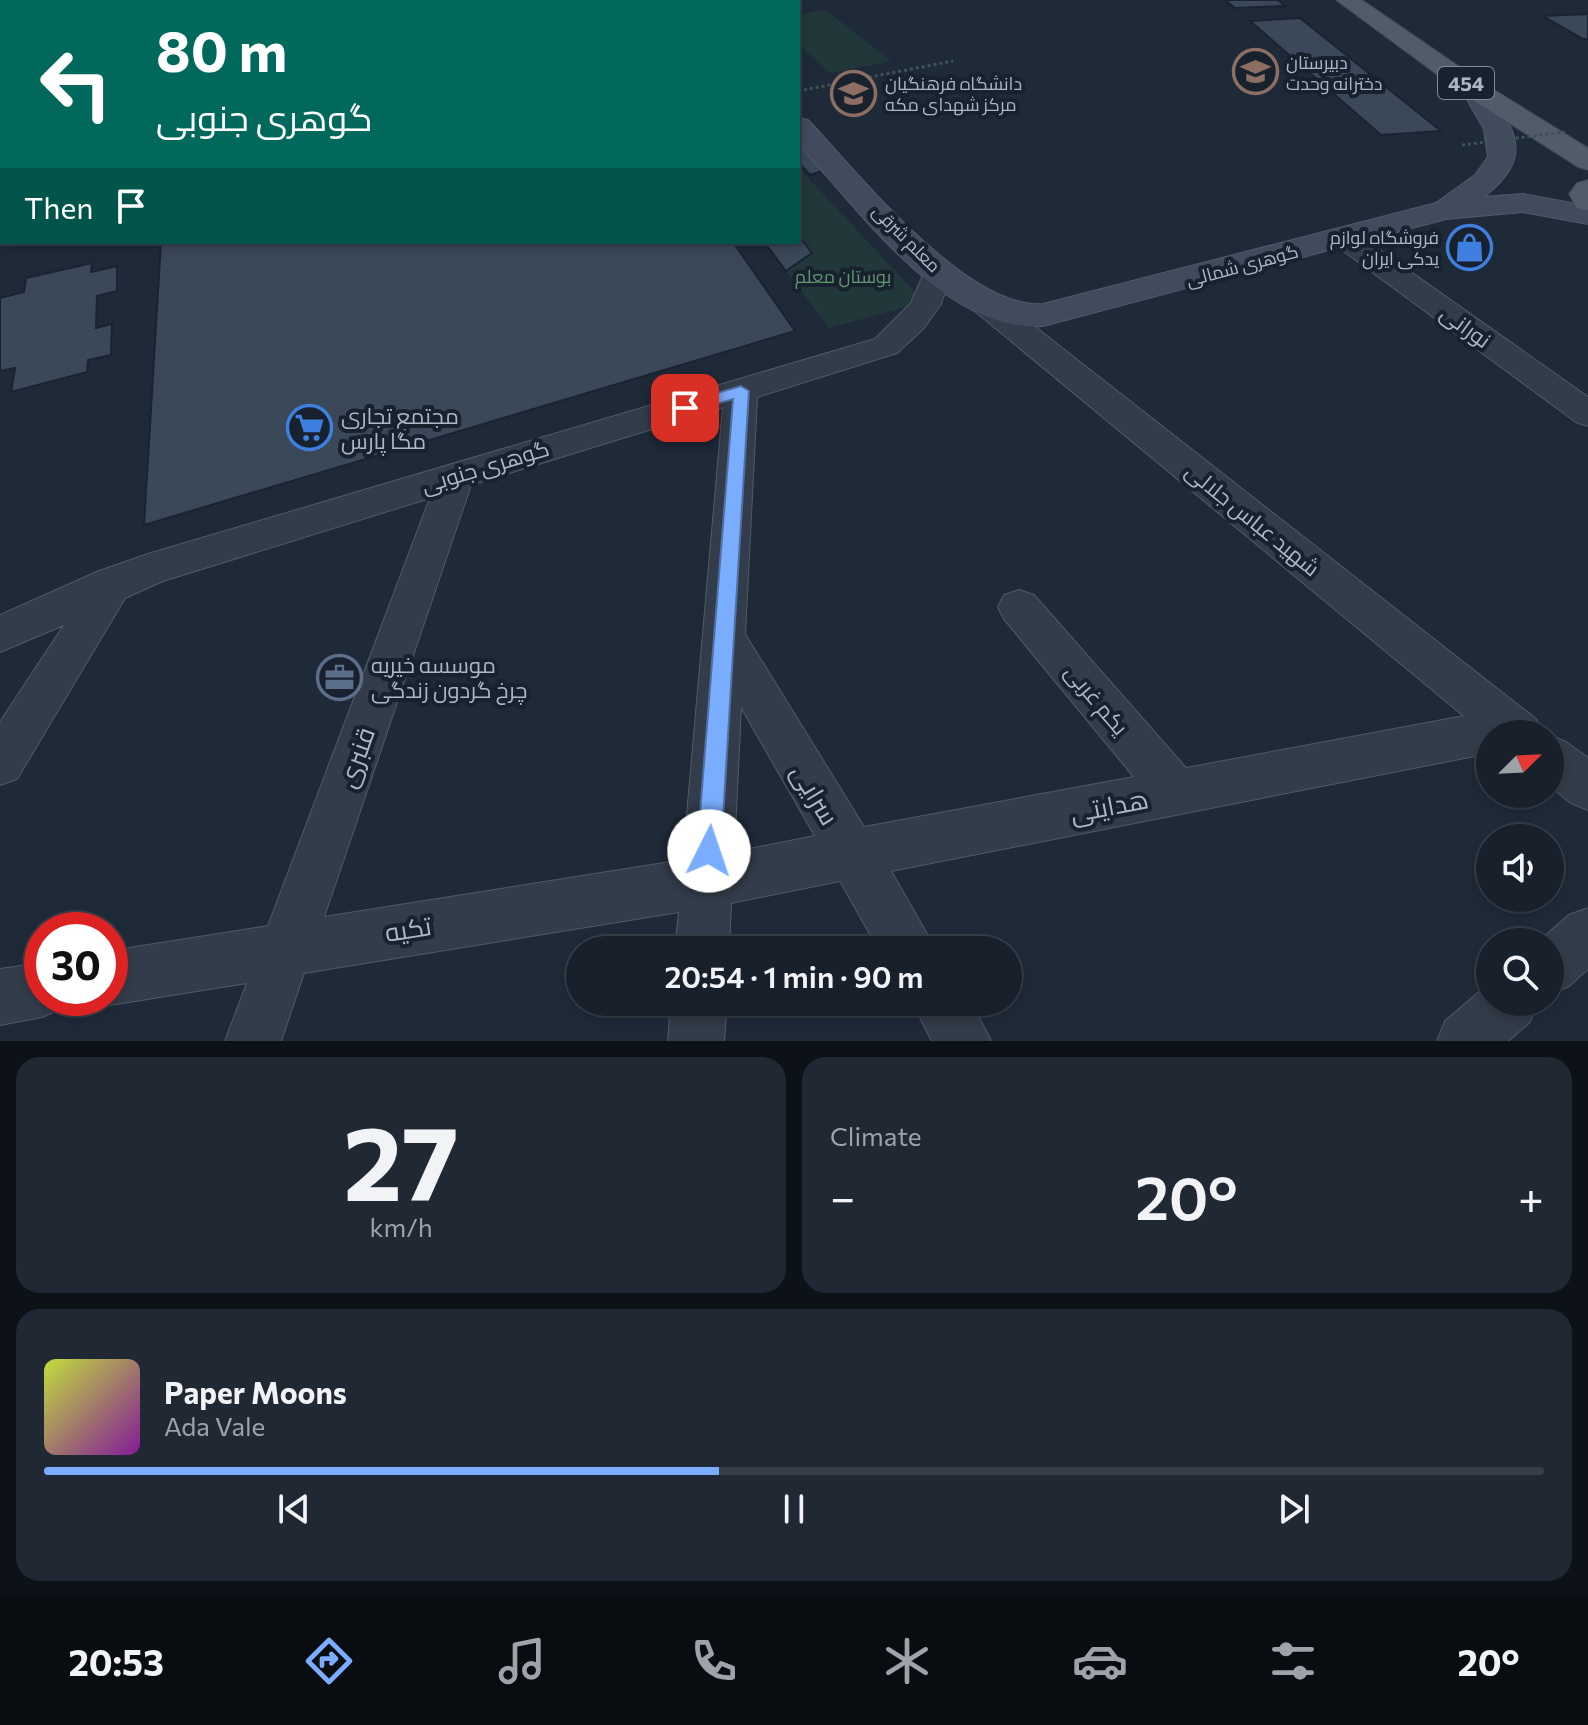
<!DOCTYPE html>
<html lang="en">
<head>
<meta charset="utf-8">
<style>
  body { margin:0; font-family:Commissioner,Cairo,sans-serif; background:#202833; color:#f1f3f6; height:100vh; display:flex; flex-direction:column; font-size:30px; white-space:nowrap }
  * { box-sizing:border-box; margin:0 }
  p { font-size:26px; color:#9ea3a9 }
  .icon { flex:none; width:44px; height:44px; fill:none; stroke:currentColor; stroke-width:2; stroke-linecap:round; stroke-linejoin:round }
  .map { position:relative; height:1041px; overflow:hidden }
  .sheet { display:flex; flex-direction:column; gap:16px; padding:16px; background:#0d1218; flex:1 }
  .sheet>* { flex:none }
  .top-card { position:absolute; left:0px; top:0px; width:800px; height:244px; box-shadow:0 4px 12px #0003,0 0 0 2px #363e47; background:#00695c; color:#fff; overflow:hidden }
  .needle { width:52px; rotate:66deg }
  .fabs { position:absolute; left:1476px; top:720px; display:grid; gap:16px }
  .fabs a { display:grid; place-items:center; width:88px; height:88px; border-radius:50%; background:#17202b; box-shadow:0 4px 12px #0003,0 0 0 2px #363e47; font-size:40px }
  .speed { position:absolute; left:24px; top:912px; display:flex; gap:16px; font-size:40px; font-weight:700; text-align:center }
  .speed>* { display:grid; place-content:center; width:104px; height:104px; border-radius:50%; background:#17202b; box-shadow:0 4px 12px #0003,0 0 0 2px #363e47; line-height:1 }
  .speed .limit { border:12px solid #d22; background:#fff; color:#111 }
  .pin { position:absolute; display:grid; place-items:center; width:68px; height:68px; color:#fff; margin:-34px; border-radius:16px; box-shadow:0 4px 12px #0006 }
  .me { position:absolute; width:88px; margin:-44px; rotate:4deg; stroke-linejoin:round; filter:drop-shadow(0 0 6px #0008) }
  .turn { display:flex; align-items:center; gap:28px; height:168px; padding:0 24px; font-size:36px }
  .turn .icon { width:104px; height:104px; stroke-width:2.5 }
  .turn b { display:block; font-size:56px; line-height:68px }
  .then { display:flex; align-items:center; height:76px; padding:0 24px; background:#0003; gap:16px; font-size:30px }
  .big { font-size:60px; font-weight:600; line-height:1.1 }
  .sheet .tile { flex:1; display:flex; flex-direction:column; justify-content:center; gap:12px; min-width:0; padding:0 28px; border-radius:24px; background:#202833 }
  .sheet .dial { align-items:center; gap:0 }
  .dial b { font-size:104px; line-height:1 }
  .song { display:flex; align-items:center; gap:24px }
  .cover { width:96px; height:96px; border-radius:12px; background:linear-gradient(135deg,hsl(70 70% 55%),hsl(290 70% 35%)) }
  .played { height:8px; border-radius:4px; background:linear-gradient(90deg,#7badfe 45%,#363e47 45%) }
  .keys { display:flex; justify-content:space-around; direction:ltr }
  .heat { display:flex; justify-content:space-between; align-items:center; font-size:44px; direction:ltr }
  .sheet .tiles { flex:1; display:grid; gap:16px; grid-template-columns:1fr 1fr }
  .tile:last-child { grid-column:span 2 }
  .trip { position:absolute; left:566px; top:936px; width:456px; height:80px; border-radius:40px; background:#17202b; box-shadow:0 4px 12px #0003,0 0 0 2px #363e47; font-weight:600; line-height:80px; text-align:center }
  .tab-bar { display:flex; height:128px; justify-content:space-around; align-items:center; background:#090d11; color:#9ea3a9 }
  .tab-bar .icon { width:56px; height:56px }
  .tab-bar .current { color:#7badfe }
  .tab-bar b { font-size:36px; color:#f1f3f6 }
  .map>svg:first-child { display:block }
</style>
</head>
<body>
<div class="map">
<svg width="1588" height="1041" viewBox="0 0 1588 1041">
  <rect width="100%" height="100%" fill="#1f2a39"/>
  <path fill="#21373a" d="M 824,9 L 891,61 L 831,73 L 798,45 L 798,15 Z
    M 798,167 L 924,302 L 829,328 L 764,242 L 798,242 Z"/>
  <path fill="#3b4859" stroke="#1a2330" stroke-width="2" d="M 175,0 L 562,0 L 563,2 L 175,2 Z
    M 1225,0 L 1278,0 L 1285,6 L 1235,8 Z
    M 1588,14 L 1588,39 L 1583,39 L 1543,16 Z
    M 1300,18 L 1441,131 L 1381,135 L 1250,21 Z
    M 798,141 L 825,170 L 810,175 L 798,162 Z
    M 798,235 L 812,253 L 786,271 L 765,243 L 798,242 Z
    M 161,242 L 733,242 L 795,331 L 144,525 Z
    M 92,263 L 91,272 L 117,266 L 117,291 L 97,296 L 96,328 L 112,324 L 111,355 L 88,360 L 87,372 L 11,392 L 15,368 L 0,371 L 0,298 L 24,292 L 26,278 Z"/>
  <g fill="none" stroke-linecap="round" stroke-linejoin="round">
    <defs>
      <path id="street" d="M 1344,230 L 1354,232 L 1588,397 L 1588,426 L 1576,422 L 1334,244 L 1330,238 L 1334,232 Z
        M 938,261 L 948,264 L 952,270 L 941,304 L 924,328 L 897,353 L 757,397 L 745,634 L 864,827 L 1134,777 L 1004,619 L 998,607 L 1004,595 L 1019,590 L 1034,595 L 1186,768 L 1464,716 L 976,312 L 972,305 L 976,298 L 998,298 L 1536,719 L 1543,734 L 1490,734 L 1490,753 L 891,871 L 936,950 L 879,950 L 840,881 L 731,903 L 729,950 L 675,950 L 679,912 L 304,973 L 281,1041 L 225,1041 L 247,983 L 110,1005 L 93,998 L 110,998 L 110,951 L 268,926 L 430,498 L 163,581 L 125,598 L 17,779 L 0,785 L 0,722 L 64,625 L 0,652 L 0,615 L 99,571 L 151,553 L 875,339 L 911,303 L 928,264 ZM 723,407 L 683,860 L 324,917 L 471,485 ZM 741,707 L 815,836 L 734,852 Z
        M 1550,735 L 1566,742 L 1588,758 L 1588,810 L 1571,803 L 1550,786 Z
        M 1588,908 L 1588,969 L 1569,986 L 1550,994 L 1550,942 L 1538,942 L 1569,915 Z
        M 42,963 L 42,998 L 66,998 L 61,1009 L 42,1017 L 0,1025 L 0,969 Z
        M 1490,983 L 1490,1002 L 1538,1002 L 1530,1022 L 1508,1041 L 1437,1041 L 1445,1021 Z
        M 671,1002 L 727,1002 L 724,1041 L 668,1041 Z
        M 912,1002 L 971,1002 L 991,1041 L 932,1041 Z"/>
      <path id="secondary" d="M 0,0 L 33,0 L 2,2 L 2,7 Z
        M 49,0 L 83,0 L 48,2 Z
        M 668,0 L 691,0 L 692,2 L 669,2 Z
        M 1474,81 L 1483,83 C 1515,129 1536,156 1484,197 L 1523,194 L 1588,206 L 1588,224 L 1523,212 L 1446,219 L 1043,326 C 946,334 856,207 798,143 L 798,118 L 808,120 C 858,173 967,310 1043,304 L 1436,203 L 1475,175 L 1488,157 L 1484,129 L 1461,89 Z"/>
      <path id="primary" d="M 1336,0 L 1362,0 L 1483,83 L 1588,148 L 1588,170 L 1578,167 L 1465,95 Z
        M 1588,180 L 1588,210 L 1577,208 L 1569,194 L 1577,183 Z"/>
    </defs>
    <use href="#street" stroke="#505a67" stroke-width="2"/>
    <use href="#secondary" stroke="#505a67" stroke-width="2"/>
    <use href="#primary" stroke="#3c4553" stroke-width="2"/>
    <path stroke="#3c5355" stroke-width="3" stroke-dasharray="3 3" stroke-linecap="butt" d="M 798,91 L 953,61"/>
    <use href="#street" fill="#333c4a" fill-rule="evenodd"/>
    <use href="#secondary" fill="#414b5d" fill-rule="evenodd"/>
    <use href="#primary" fill="#515b6a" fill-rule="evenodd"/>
    <path stroke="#3c5355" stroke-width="3" stroke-dasharray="3 3" stroke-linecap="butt" d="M 1462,145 L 1565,132"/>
  </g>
  <path fill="#7badfe" stroke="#5070a5" stroke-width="2" d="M 741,386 L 749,391 L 721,851 L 717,860 L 709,863 L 701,860 L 697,851 L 733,399 L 685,413 L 676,408 L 679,404 Z"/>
  <defs>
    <symbol id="school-ring" viewBox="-11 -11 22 22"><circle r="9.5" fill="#18212e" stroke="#8d6e63" stroke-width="1.5"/><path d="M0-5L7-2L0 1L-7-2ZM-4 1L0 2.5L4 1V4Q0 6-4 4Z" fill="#8d6e63"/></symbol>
    <symbol id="university-ring" viewBox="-11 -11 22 22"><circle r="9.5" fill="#18212e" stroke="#8d6e63" stroke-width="1.5"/><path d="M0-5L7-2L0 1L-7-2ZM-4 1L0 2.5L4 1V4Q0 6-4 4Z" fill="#8d6e63"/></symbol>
    <symbol id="shop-ring" viewBox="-11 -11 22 22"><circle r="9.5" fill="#18212e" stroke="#3f7fe0" stroke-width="1.5"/><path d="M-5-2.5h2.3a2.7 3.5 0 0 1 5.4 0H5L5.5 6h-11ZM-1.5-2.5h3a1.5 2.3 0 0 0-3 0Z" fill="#3f7fe0"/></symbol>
    <symbol id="supermarket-ring" viewBox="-11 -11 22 22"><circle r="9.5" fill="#18212e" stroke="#3f7fe0" stroke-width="1.5"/><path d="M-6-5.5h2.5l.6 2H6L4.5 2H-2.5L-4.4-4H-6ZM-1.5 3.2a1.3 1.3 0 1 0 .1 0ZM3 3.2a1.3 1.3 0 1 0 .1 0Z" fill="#3f7fe0"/></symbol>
    <symbol id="office-ring" viewBox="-11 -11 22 22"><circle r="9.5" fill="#18212e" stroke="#5c6f8a" stroke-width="1.5"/><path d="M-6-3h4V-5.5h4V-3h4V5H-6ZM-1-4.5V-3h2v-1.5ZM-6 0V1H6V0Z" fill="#5c6f8a"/></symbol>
  </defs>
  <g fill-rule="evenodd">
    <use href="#school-ring" x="1230" y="46" width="51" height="51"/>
    <use href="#university-ring" x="828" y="68" width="51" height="51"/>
    <use href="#shop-ring" x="1444" y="222" width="51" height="51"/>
    <use href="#supermarket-ring" x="284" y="402" width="51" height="51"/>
    <use href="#office-ring" x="314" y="652" width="51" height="51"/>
  </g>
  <g text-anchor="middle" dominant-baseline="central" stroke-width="8" stroke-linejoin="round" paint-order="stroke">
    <g font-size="18" fill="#adb7c6" stroke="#18212e" text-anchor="start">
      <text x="1286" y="62">دبیرستان<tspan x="1286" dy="21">دخترانه وحدت</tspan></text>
      <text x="885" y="83">دانشگاه فرهنگیان<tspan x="885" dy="21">مرکز شهدای مکه</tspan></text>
      <text x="1439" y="237" text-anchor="end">فروشگاه لوازم<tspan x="1439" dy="21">یدکی ایران</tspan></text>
    </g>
    <g font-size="18" fill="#adb7c6" stroke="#18212e">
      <text transform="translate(907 238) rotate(45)">معلم شرقی</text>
      <text transform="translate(1242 265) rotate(-15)">گوهری شمالی</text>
    </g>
    <g font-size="18" fill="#63986f" stroke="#18212e">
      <text x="843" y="276">بوستان معلم</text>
    </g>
    <rect fill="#18212e" stroke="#808a98" stroke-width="2" x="1438" y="67" width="56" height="32" rx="6"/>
    <g font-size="20" font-weight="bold" fill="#adb7c6">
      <text x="1466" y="83">454</text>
    </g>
    <g font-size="22" fill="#adb7c6" stroke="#18212e">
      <text transform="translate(1466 326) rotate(36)">نورانی</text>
      <text transform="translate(485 466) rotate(-17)">گوهری جنوبی</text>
      <text transform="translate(1253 519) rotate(39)">شهید عباس جلالی</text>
      <text transform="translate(1097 699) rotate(50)">یکم غربی</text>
    </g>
    <g font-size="22" fill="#adb7c6" stroke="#18212e" text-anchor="start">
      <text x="341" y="415">مجتمع تجاری<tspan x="341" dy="25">مگا پارس</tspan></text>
      <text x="371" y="664">موسسه خیریه<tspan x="371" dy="25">چرخ گردون زندگی</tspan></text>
    </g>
    <g font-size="26" fill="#adb7c6" stroke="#18212e">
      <text transform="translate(355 757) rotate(-70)">قنبری</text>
      <text transform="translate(816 794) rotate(59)">سرایی</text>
      <text transform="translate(1109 805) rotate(-11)">هدایتی</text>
      <text transform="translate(408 928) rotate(-9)">تکیه</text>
    </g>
  </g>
</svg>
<div class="fabs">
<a><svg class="needle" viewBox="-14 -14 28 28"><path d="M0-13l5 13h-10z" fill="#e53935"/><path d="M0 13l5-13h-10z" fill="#9ea3a9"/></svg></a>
<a><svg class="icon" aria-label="sound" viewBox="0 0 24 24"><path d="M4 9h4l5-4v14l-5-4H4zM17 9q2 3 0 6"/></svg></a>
<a><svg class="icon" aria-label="search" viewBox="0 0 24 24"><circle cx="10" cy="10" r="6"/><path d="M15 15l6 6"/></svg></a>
</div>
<div class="speed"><div class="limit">30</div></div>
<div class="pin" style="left:685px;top:408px;background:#d93025"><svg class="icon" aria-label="arrive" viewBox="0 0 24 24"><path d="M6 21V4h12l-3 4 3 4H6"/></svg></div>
<svg class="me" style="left:709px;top:851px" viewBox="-20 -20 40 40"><circle r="19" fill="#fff"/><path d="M0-13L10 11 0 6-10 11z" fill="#7badfe"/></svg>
<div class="trip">20:54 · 1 min · 90 m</div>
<div class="top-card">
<div class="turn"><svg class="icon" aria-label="left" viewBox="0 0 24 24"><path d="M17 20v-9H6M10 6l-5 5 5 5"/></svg><div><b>80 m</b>گوهری جنوبی</div></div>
<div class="then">Then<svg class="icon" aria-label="arrive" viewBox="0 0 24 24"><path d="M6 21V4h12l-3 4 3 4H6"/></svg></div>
</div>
</div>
<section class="sheet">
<div class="tiles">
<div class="tile dial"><b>27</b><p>km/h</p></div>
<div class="tile"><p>Climate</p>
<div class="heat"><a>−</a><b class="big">20°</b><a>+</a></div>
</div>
<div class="tile">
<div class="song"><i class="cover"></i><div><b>Paper Moons</b><p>Ada Vale</p></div></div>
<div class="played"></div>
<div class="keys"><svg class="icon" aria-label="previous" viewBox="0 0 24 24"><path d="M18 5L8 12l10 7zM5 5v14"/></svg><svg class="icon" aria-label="pause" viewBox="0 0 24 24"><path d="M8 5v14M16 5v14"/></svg><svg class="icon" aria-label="next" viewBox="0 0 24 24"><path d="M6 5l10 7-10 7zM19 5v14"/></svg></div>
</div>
</div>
</section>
<nav class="tab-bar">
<b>20:53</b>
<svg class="icon current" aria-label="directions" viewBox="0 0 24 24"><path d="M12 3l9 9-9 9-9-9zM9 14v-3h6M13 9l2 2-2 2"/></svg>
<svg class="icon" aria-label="music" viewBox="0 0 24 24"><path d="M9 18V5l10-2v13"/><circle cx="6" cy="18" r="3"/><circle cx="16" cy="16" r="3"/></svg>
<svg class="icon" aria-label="phone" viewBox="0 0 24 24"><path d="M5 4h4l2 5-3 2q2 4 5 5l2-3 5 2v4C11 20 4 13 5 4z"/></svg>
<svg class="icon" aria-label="climate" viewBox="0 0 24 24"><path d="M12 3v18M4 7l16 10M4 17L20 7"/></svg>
<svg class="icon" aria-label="car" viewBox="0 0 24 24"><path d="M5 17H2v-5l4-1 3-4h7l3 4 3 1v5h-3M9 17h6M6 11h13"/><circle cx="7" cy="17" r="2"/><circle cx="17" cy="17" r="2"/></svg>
<svg class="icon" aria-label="filters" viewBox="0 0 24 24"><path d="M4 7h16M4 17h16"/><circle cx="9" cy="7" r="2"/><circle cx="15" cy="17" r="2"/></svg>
<b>20°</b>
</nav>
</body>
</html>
